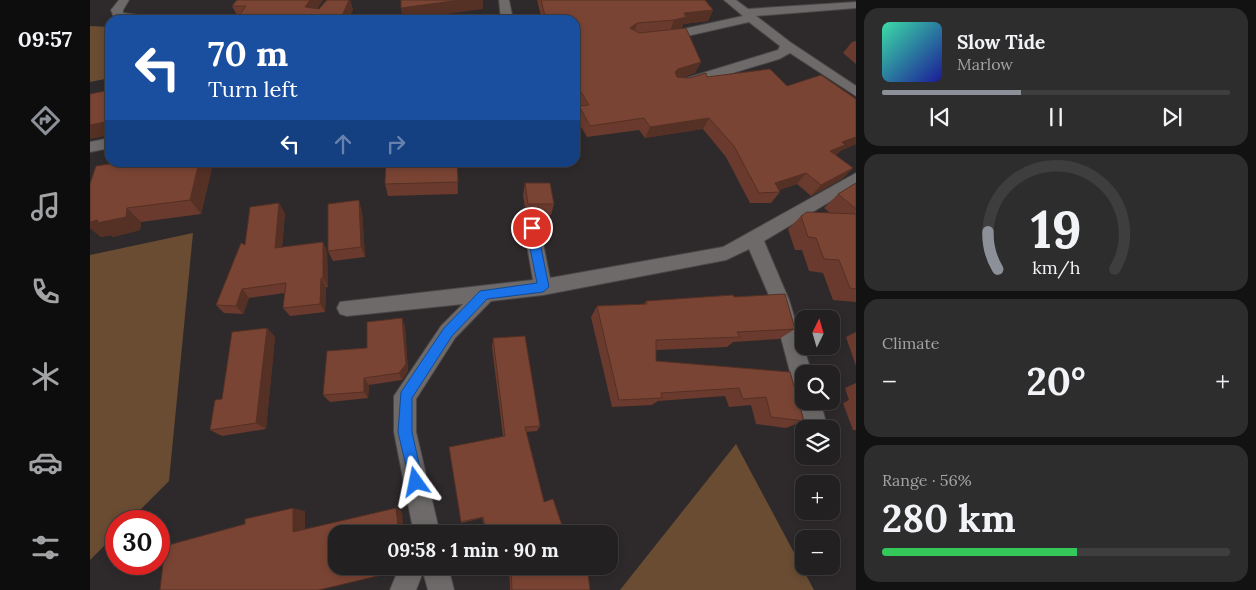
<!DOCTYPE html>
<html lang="en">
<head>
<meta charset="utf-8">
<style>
  body { margin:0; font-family:Lora,serif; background:#2e2d2d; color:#f1f3f6; height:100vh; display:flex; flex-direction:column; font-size:19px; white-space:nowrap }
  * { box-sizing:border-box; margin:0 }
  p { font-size:16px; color:#a2a3a5 }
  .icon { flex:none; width:28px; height:28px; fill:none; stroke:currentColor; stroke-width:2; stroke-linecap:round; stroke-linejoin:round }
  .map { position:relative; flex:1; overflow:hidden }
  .sheet { display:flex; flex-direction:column; gap:8px; padding:8px; background:#131212; width:400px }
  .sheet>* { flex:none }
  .guide { position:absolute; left:15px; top:15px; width:475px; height:152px; border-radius:15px; box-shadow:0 2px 8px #0003,0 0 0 1px #3f3e3e; background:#1a4fa0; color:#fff; overflow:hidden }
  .needle { width:32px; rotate:5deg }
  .fabs { position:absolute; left:705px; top:310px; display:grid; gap:10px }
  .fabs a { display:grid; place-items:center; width:45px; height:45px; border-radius:10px; background:#222020; box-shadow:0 2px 8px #0003,0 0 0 1px #3f3e3e; font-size:25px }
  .speed { position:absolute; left:15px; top:510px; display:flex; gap:10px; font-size:25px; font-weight:700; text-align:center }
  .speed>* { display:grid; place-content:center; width:65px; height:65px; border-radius:50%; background:#222020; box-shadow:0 2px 8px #0003,0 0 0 1px #3f3e3e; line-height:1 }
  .speed .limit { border:8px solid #d22; background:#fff; color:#111 }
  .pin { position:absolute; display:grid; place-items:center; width:42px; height:42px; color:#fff; margin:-21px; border:2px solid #fff; border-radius:50%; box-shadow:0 1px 5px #0007 }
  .me { position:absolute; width:55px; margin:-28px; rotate:348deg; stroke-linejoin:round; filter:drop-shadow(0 0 4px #0008) }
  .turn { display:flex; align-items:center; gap:18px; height:105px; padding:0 20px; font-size:22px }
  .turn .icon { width:65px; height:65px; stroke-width:2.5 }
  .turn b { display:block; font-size:35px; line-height:42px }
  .lanes { display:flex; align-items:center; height:48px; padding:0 20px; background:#0003; justify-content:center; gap:25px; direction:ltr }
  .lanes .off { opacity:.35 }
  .big { font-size:38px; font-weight:700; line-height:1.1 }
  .sheet .tile { flex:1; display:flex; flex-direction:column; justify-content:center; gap:8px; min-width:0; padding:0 18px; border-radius:15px; background:#2e2d2d }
  .sheet .dial { align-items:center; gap:0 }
  .dial svg { height:130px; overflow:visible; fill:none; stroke:#3f3e3e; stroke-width:7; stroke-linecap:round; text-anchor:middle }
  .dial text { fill:#f1f3f6; stroke:none }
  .song { display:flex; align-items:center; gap:15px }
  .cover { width:60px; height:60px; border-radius:8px; background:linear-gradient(135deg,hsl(160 70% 55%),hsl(240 70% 35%)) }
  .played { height:5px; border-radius:2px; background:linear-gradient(90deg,#8c9099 40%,#3f3e3e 40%) }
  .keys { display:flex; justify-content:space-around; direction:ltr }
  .heat { display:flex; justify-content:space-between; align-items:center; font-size:28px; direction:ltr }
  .charge { height:8px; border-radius:4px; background:linear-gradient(90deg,#34c759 56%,#3f3e3e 0) }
  .trip { position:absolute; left:238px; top:525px; width:290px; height:50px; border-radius:15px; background:#222020; box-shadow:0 2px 8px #0003,0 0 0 1px #3f3e3e; font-weight:700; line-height:50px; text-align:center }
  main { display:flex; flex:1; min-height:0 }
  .menu { display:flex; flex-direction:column; width:90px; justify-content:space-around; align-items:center; background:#0e0d0d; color:#a2a3a5 }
  .menu .icon { width:35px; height:35px }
  .menu .active { color:#8c9099 }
  .menu b { font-size:22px; color:#f1f3f6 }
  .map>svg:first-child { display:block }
</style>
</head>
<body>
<main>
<nav class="menu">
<b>09:57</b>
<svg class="icon active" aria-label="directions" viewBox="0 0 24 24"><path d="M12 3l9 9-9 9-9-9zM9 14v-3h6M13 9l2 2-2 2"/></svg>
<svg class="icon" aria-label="music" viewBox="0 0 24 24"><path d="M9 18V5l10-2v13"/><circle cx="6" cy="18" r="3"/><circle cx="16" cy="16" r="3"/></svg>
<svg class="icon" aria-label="phone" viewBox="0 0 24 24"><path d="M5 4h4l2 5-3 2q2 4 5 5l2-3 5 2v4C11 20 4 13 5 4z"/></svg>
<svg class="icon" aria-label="climate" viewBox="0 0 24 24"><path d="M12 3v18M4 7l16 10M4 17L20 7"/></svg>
<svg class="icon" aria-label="car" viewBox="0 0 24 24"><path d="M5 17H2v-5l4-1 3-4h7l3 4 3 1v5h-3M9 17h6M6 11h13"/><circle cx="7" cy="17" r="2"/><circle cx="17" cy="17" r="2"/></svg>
<svg class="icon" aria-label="filters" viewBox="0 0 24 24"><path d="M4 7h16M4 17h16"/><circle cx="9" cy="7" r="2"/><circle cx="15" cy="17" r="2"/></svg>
</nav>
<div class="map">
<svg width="766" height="590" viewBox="0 0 766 590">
  <rect width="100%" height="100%" fill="#2e2a2b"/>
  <path fill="#694c32" d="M 0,26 L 20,27 L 20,78 L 0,82 Z
    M 103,233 L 79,481 L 39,521 L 26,521 L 26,534 L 0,560 L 0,255 Z
    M 646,444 L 724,590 L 530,590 Z"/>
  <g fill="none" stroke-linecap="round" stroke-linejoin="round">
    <defs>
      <path id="minor" d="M 29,0 L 39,0 L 33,10 L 33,13 L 63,17 L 69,20 L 24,18 L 21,10 Z
        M 409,0 L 419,0 L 423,20 L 411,20 Z
        M 634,0 L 646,0 L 658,9 L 766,2 L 766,8 L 666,16 L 700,42 L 766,86 L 766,96 L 700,53 L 689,59 L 600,86 L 590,86 L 588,83 L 590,80 L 688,50 L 690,46 L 659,22 L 575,41 L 569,37 L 575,33 L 653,16 Z
        M 20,138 L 20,148 L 0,152 L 0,142 Z
        M 766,173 L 766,186 L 674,241 L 699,300 L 722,374 L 714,374 L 714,401 L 730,401 L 738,429 L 716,429 L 708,401 L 713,393 L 707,390 L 703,383 L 681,300 L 659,249 L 636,260 L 453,295 L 401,301 L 365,338 L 326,399 L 326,432 L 350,534 L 324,534 L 304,432 L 304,396 L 351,326 L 373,304 L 257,316 L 250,314 L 247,308 L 250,302 L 443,280 L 434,228 L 436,223 L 442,221 L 448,223 L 450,228 L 460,278 L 633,247 Z
        M 310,566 L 358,566 L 364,590 L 338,590 L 333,572 L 326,590 L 300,590 Z"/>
    </defs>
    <use href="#minor" stroke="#4a4748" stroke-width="2"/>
    <use href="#minor" fill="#6e6a6a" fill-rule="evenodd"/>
  </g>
  <path fill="#693a2d" d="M 147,0 L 233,0 L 227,9 L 229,9 L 237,0 L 260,0 L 263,10 L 148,17 L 142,6 Z
    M 447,0 L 615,0 L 623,10 L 618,21 L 593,24 L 592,28 L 611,62 L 605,73 L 591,78 L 599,78 L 617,77 L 697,86 L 766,99 L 766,144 L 750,151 L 746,155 L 763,168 L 752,179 L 721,196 L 707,184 L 689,190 L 690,192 L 681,203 L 660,203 L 636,157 L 613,129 L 555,138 L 549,130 L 497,137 L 486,118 L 490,106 L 485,98 L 485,20 L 452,20 Z
    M 766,41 L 766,64 L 753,53 L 762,42 Z
    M 485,145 L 487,152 L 485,160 Z
    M 109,162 L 118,162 L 122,168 L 111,214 L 51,222 L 50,230 L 23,237 L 21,235 L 11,237 L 0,228 Z
    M 367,162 L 368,194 L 298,196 L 295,184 Z
    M 435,183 L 464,204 L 461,215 L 436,215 L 433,195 Z
    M 766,183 L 766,302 L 743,300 L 733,273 L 719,271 L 712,250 L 705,250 L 698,229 L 711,216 L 740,213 L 734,208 L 748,194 Z
    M 272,212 L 275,257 L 243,261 L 238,251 Z
    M 195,213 L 192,247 L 237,251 L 238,287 L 236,287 L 235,312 L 200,316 L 193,308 L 195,293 L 159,298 L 153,314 L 134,313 L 126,305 L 155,245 Z
    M 644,297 L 705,329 L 689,339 L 643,342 L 637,347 L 566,350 L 566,361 L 700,372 L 714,421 L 696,428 L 666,424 L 661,405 L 639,407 L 635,396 L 568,401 L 562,405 L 522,407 L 501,317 L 507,306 L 554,304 L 556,301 Z
    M 312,318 L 315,327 L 318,371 L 312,380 L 279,385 L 278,398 L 240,402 L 233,395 L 277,348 Z
    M 177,328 L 185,337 L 176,429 L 132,436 L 120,430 L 132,399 Z
    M 766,332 L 766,366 L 756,337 Z
    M 403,338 L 450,426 L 447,431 L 436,432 L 454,502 L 475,534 L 396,534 L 392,518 L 372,523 L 371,522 L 413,436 L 402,347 Z
    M 766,383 L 766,430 L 763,430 L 753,403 L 759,400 L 755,388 Z
    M 419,566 L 497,566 L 500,590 L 420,590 Z"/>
  <path fill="#553024" d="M 220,0 L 233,0 L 219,20 L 215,7 Z
    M 259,0 L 260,0 L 263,10 L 258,20 L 240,20 L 239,17 Z
    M 371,0 L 393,0 L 393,9 L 313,20 L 311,8 Z
    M 623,10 L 618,21 L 593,24 L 592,28 L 580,31 L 584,20 L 594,13 Z
    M 547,23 L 544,34 L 540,28 Z
    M 611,62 L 605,73 L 583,80 L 585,72 L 588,69 Z
    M 619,118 L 613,129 L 555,138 L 560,127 Z
    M 20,121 L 20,135 L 0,139 L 0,125 Z
    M 766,137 L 766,144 L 750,151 L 745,156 L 740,151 L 752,142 Z
    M 109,162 L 118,162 L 122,168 L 111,214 L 100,200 Z
    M 763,168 L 752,179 L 721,196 L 731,185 Z
    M 716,173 L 707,184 L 682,192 L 685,183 Z
    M 269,200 L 272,212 L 275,257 L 271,247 Z
    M 189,203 L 195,213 L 191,257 L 185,248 Z
    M 37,208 L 51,222 L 50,230 L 23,237 L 20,235 L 11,237 L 0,228 L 0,222 L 8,220 Z
    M 233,242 L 237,251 L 238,287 L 233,278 Z
    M 231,278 L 236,287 L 235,312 L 230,304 Z
    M 152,289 L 159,298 L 153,314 L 146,306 Z
    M 312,318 L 315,327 L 318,371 L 312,380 L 309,373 Z
    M 177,328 L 185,337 L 176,429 L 166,423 Z
    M 274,378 L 279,385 L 278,398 L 274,392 Z
    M 203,508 L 215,511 L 215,533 L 203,532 Z
    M 306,508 L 312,511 L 314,534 L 309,534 Z
    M 304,566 L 309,566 L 306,571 L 300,573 Z"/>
  <path fill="#7a4434" stroke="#553024" d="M 147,0 L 220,0 L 215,7 L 229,9 L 237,0 L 259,0 L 252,16 L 239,17 L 240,20 L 146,20 L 156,6 L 142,6 Z
    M 311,0 L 371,0 L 311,8 Z
    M 451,0 L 615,0 L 623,10 L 594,13 L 596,17 L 584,20 L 547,23 L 540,28 L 549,33 L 596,28 L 611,62 L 588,69 L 585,72 L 587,77 L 599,78 L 616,73 L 617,77 L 680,69 L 697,86 L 731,75 L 766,99 L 766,137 L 752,142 L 755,145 L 740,151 L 763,168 L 731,185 L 716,173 L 685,183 L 690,192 L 669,193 L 644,146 L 619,118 L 560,127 L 554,118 L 500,126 L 489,106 L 499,105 L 485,82 L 485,20 L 456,20 Z
    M 20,90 L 20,121 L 0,125 L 0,94 Z
    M 33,162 L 109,162 L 100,200 L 37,208 L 36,217 L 7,223 L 8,220 L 0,222 L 0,184 L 6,166 Z
    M 296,162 L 367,162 L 368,182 L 295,184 Z
    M 435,183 L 460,183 L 464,204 L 438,204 Z
    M 766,183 L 766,209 L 748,194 Z
    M 269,200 L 271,247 L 238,251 L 238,204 Z
    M 189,203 L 185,248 L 233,242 L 233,278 L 231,278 L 230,304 L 193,308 L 196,283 L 152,289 L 146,306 L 126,305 L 151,243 L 155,245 L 160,207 Z
    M 717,212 L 766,214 L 766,289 L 760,288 L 749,260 L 734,259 L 726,238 L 718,237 L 711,216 Z
    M 695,294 L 705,329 L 647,332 L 650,337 L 566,340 L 566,361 L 700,372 L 714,421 L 681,417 L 676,397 L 653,399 L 649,388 L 571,393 L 572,398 L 529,400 L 507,306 L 557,304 L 556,301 L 643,295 L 644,297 Z
    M 312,318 L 316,364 L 309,373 L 274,378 L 274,392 L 233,395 L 237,351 L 277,348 L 277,322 Z
    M 177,328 L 166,423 L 120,430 L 125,400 L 132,399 L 142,332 Z
    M 435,336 L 450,426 L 435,427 L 454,502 L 463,499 L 475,534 L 397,534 L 393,517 L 371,522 L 359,447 L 415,436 L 403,338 Z
    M 203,508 L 203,532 L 306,508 L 309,534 L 246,534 L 246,566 L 304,566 L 300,573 L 229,590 L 70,590 L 75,546 L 155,524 L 155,519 Z
    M 421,566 L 497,566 L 500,590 L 422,590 Z"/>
  <path fill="#1a73e8" stroke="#114b97" d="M 442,224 L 447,228 L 459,287 L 453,292 L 397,299 L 362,336 L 322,398 L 322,432 L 333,482 L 331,487 L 326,489 L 321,487 L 308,432 L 311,392 L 354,328 L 390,291 L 447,283 L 436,228 Z"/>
</svg>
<div class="fabs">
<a><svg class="needle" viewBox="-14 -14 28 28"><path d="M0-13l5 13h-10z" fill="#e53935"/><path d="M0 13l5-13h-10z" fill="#a2a3a5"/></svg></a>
<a><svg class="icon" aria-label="search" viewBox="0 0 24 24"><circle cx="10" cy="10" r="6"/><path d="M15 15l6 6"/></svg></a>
<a><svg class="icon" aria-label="layers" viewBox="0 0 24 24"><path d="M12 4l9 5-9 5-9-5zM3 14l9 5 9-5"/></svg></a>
<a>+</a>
<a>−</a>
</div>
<div class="speed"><div class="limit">30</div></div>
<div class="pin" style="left:442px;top:228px;background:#d93025"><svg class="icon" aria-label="arrive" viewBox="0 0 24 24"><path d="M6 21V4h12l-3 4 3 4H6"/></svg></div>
<svg class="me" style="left:326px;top:482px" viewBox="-20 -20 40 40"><path d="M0-17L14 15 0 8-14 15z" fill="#1a73e8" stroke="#fff" stroke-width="4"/></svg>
<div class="trip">09:58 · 1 min · 90 m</div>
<div class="guide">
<div class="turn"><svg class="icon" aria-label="left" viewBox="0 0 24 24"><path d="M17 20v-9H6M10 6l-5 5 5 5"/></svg><div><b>70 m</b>Turn left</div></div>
<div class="lanes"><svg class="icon" aria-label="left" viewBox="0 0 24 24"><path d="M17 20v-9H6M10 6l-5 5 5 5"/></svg><svg class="icon off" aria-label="ahead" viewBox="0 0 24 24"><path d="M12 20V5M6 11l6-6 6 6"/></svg><svg class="icon off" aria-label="right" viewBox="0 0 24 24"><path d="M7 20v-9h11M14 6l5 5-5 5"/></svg></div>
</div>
</div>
<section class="sheet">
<div class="tile">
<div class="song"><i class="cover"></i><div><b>Slow Tide</b><p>Marlow</p></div></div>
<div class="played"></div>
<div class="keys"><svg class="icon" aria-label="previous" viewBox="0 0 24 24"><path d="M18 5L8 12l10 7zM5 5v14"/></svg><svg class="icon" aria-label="pause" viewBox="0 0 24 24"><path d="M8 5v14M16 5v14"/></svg><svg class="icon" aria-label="next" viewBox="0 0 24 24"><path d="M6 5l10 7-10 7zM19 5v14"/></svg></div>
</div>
<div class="tile dial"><svg viewBox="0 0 100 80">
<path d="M14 69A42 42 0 1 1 86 69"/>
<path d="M14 69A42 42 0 0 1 8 46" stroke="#8c9099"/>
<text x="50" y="56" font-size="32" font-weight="700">19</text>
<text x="50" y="72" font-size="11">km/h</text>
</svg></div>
<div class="tile"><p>Climate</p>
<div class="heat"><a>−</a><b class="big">20°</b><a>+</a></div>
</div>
<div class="tile"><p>Range · 56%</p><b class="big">280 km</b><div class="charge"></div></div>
</section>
</main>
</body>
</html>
